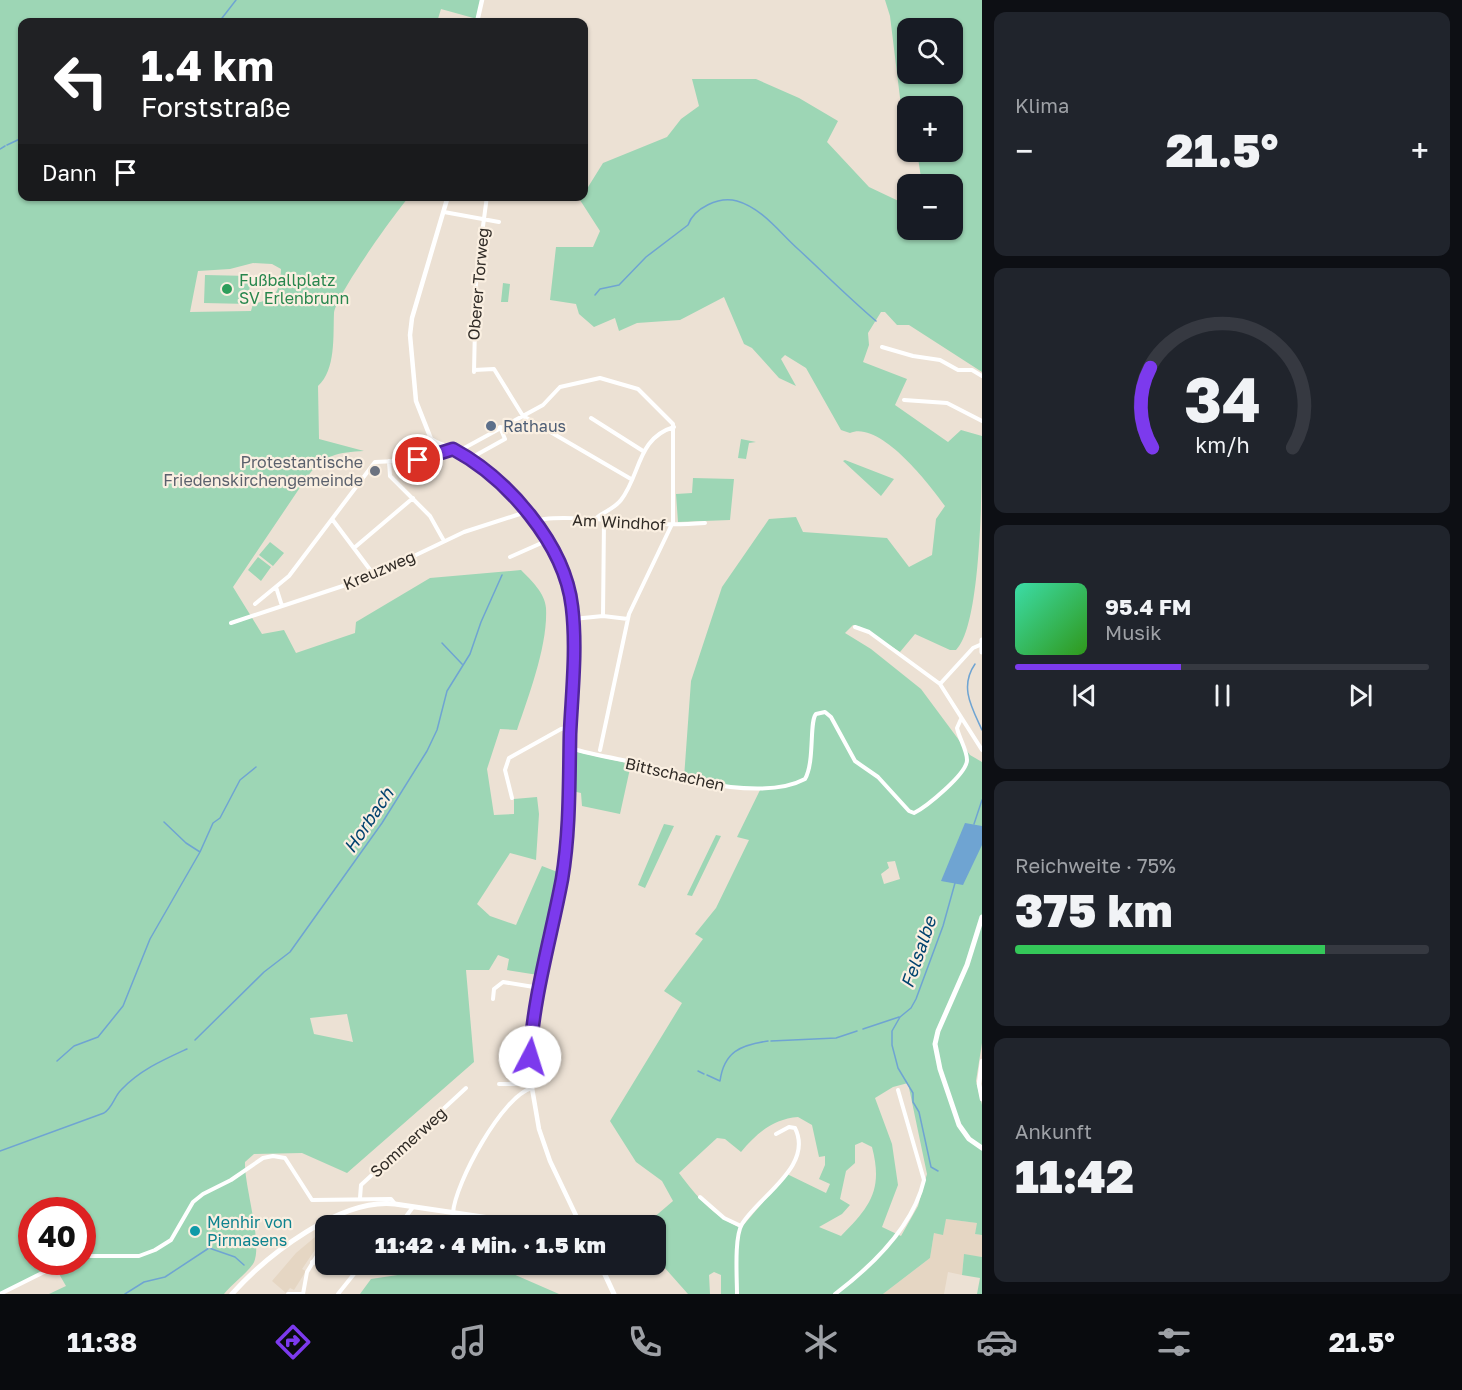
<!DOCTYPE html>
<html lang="de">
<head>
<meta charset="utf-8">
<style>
  body { margin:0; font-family:"Golos Text",sans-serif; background:#20242c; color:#f1f3f6; height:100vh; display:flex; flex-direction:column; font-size:22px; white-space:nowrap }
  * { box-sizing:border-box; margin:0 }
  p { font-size:20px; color:#9ea1a6 }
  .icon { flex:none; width:33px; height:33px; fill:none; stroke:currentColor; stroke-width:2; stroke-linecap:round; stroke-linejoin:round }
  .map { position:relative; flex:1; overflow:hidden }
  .sheet { display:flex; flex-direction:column; gap:12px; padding:12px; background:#0d0f14; width:480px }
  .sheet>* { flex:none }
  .top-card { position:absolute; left:18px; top:18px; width:570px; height:183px; border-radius:12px; box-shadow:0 2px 4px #0004; background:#202124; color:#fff; overflow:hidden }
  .fabs { position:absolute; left:897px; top:18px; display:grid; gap:12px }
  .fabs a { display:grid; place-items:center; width:66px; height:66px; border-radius:12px; background:#171b24; box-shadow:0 2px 4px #0004; font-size:30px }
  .speed { position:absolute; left:18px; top:1197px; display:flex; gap:12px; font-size:30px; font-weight:700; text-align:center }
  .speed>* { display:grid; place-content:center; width:78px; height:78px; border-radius:50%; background:#171b24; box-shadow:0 2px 4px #0004; line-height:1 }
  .speed .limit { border:9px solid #d22; background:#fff; color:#111 }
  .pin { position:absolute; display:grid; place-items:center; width:51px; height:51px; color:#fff; margin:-26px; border:3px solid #fff; border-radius:50%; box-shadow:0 2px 6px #0007 }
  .me { position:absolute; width:66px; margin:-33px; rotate:5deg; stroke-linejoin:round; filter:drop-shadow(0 0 4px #0008) }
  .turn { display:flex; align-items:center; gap:21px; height:126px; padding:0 24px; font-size:27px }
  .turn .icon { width:78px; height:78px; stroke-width:2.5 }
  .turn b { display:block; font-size:42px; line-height:51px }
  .then { display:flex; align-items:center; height:57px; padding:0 24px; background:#0003; gap:12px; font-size:22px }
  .big { font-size:45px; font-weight:800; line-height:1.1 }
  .sheet .card { flex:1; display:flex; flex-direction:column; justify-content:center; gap:9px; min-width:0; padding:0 21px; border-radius:12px; background:#20242c }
  .sheet .dial { align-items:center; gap:0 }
  .dial svg { height:156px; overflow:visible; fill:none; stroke:#363941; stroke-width:7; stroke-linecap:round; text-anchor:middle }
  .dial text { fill:#f1f3f6; stroke:none }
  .song { display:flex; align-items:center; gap:18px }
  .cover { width:72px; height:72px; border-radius:9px; background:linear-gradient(135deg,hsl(160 70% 55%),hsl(110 70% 35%)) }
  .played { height:6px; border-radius:3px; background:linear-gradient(90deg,#7c3aed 40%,#363941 40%) }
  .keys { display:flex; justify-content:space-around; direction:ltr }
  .heat { display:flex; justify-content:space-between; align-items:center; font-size:33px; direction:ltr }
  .charge { height:9px; border-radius:4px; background:linear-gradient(90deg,#34c759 75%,#363941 0) }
  .trip { position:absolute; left:315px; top:1215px; width:351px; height:60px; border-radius:12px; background:#171b24; box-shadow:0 2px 4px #0004; font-weight:800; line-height:60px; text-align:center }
  .tabs { display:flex; height:96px; justify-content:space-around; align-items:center; background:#090b0e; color:#9ea1a6 }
  .tabs .icon { width:42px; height:42px }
  .tabs .selected { color:#7c3aed }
  .tabs b { font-size:27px; color:#f1f3f6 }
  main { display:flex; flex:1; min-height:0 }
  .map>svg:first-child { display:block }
</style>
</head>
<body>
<main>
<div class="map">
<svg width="982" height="1294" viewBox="0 0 982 1294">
  <rect width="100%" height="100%" fill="#ece1d4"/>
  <path fill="#e5d6c3" d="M 946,1219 L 978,1223 L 975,1234 L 982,1235 L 982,1257 L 964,1255 L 962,1275 L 948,1272 L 944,1294 L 883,1294 L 930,1258 L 934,1233 Z
    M 315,1237 L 321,1241 L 302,1269 L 306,1271 L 294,1290 L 290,1288 L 286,1293 L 272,1281 L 296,1253 Z"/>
  <path fill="#9dd6b5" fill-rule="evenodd" d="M 0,0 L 481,0 L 477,19 L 441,9 L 437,22 L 22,22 L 22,196 L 409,197 C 395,213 336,295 334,313 C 333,336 336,370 318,386 L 319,439 L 364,451 C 339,452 323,455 308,476 L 313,483 L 311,487 L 301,486 L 233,587 L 262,634 L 284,630 L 296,653 L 355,633 L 356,622 L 430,578 L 521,570 C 531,580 545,593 546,608 C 548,645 529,695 517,730 L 500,729 L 487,769 L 494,815 L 514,814 L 514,799 L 537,797 L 539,814 L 536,860 L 510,853 L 477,904 L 490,916 L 516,925 L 542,866 L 560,873 L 538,975 L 507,970 L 509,959 L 498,955 L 489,970 L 466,970 L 474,1062 L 347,1173 L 302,1153 L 254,1154 L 245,1162 C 244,1186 264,1246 253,1264 C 246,1274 232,1284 224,1294 L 49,1294 L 66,1286 L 55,1267 L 0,1293 ZM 253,263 L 272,264 L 281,269 C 280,292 276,299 253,304 L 251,311 L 190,312 L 198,271 L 230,269 ZM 347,1014 L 353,1042 L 314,1034 L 310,1018 ZM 32,1210 L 82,1210 L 82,1262 L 32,1262 Z
    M 885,0 L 982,0 L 982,372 L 909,325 L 897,325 L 885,312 L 881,312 L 868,333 L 869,345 L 863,362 L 907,379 L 895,405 L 948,442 L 961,430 L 982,436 C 982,480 982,625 956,650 L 950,650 L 915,634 L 900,652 L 861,627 L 853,625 L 845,633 L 871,649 L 921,689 L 970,755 L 982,762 L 982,1043 L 976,1081 L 982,1105 L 982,1235 L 975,1234 L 977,1223 L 946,1219 L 943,1235 L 934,1233 L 930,1258 L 883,1294 L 721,1294 L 721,1275 L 714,1272 L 709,1275 L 710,1294 L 688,1294 L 656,1258 L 656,1226 L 645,1225 L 673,1201 L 662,1181 L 636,1162 L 610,1121 L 682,1003 L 664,991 L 703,939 L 695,934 L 716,908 L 749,840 L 737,837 L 761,788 L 732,787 L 684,778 L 691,681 L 722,587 L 769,519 L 796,517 L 803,532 L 887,538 L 909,567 L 932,555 L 936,519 L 945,506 C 930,485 880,420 850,433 L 841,430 L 806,368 L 785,355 L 781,359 L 796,386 L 779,378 L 752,348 L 744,344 L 724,297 L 680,320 L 637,323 L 619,331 L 615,318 L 594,327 L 579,314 L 576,304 L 550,300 L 556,247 L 593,247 L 600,231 L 580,200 L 603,163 L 667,137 L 681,119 L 699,106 L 692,79 L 756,79 L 799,98 L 838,121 L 827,142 L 869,187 L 907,205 L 908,230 L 952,230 L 952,184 L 922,184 L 918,158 L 907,155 L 890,16 ZM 908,28 L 952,28 L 952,74 L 908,74 ZM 908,106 L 952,106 L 952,152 L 908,152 ZM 895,861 L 900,879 L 884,884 L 881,874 L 889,868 L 887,862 ZM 908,1083 L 927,1174 L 918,1206 L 901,1236 L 882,1227 L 898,1185 L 892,1144 L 875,1098 L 893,1087 ZM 798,1117 L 812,1125 L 819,1157 L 825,1156 L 825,1165 L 819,1179 L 830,1184 L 826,1193 L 787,1174 L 741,1228 C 713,1216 697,1197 679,1173 L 717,1138 L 725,1139 L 741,1152 C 757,1133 773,1119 798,1117 ZM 862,1142 L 872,1147 C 883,1189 871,1206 841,1236 L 819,1227 L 842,1214 L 850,1205 L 840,1199 L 846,1171 L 855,1163 L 855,1145 Z
    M 205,275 L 250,276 L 249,304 L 204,303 Z
    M 503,283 L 510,284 L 508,302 L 501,302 Z
    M 741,439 L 756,442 L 749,443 L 746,459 L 738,458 Z
    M 845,460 L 894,479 L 881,496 L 843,461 Z
    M 693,478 L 734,479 L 730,520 L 678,522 L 676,494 L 692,493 Z
    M 270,542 L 284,553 L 273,566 L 259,555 Z
    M 258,557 L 271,567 L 261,581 L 248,570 Z
    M 573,751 L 631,764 L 620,814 L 582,806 L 581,793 L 572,791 Z
    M 664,824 L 674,826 L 645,888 L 638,885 Z
    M 716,835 L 721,836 L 692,896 L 687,895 Z
    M 964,1254 L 982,1257 L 982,1294 L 977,1294 L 980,1278 L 962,1275 Z
    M 504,1270 L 559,1294 L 360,1294 L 371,1279 L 424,1271 C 431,1274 498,1274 504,1270 Z"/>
  <path fill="#6fa4d2" d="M 965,823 L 982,826 L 982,845 L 963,885 L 941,881 Z"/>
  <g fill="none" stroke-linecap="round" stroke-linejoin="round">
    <path stroke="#6fa4d2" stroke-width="1.5" d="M 219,22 L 236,0
      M 7,145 L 22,138
      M 0,149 L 5,146
      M 595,295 L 600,289 L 619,285 L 646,257 L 688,225 C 694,208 719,196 737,201 C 762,208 780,233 798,249 C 824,273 849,298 876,321
      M 442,643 L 462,664
      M 975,664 C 959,687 972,708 982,730
      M 974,824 L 982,800
      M 200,852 L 213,823 L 220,818 L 240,780 L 256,767
      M 863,1029 L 899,1017
      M 195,1040 L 264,972 L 290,952 L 382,823 L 427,751 L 437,730 L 447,691 L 470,654 L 481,622 L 502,575
      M 771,1041 L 836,1038 L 857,1031
      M 57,1061 L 74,1046 L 98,1037 L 123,1006 L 150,939 L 200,852 L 186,843 L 164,822
      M 698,1071 L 704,1074
      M 707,1075 L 720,1081 C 724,1052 740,1045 768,1041
      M 0,1151 L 104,1113 C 113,1107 114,1097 121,1090 C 140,1070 163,1060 187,1049
      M 938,1171 L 931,1167 L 919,1112 L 913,1102 L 913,1093 L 898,1068 L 892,1045 L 892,1031 L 900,1017 L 911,1008 L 916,999 L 943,926 L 955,883
      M 125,1294 L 144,1282 L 165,1277 L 209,1248 L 235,1257 L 244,1265"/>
    <path stroke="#fff" stroke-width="4" d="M 444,212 L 499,222
      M 882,347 L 913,356 L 940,360 L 958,370 L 972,370 L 982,376
      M 474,370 L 494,369 L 523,416 L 631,479
      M 474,372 L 476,279 L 487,196
      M 904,400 L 947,403 L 982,421
      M 591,418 L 643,451
      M 457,452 L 543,405 L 560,387 L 600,378 L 638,389 L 673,424 L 673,522 L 629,614 L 600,750
      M 469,459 L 505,439 L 500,427
      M 389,461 L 390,476 L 430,516 L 444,541
      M 332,519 L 374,575
      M 595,519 C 603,512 614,509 621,500 C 641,474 637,438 674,427
      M 533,522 C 552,512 637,524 663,524 C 677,525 691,524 705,523
      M 354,548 L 413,498
      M 510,557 L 546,541
      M 276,587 L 282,606
      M 255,604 L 289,576 L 375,462 L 418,460 L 452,449
      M 603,616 L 604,520
      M 573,619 L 603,616 L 628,619
      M 231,623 L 370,577 L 464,532 L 526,512
      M 855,627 L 869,632 L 940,684 L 982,750
      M 940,684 L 973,648 L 982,644
      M 570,748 C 596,756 621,759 647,765 C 663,769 679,777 695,781 C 728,788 775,795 805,779 C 815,762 809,721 816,714 L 825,712 L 831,717 L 855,761 L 878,777 L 909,811 L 914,813 C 926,807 967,774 967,760 C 967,750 959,738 957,728 L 961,719
      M 512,798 L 505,770 L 509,758 L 561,729 L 571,727
      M 493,999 L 494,989 L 503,982 L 540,988
      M 499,1084 L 531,1084
      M 700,1197 L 724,1218 L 741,1226
      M 360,1198 L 361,1185 L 466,1088
      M 453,1213 C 455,1183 503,1095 532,1088
      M 335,1226 L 339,1217
      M 399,1226 L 413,1207
      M 82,1256 L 139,1256 L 155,1250 L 171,1240 L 193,1202 L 203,1194 L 231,1180 L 263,1158 L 273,1156 L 285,1158 L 312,1200 L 391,1199 L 395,1204
      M 312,1262 L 326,1264
      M 340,1264 L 353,1274
      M 543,1264 L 555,1271
      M 0,1294 L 64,1262
      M 288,1294 L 303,1294
      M 303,1294 L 307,1272 L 326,1241
      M 338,1294 L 362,1264
      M 737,1294 C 737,1278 734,1237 742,1224 C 759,1196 814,1166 795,1128 L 789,1127 L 776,1134
      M 835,1294 C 872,1266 913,1227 924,1180 L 898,1090"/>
    <path stroke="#fff" stroke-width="4.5" d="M 477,22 L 482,0
      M 448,196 L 412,318 L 410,335 L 416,401 L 431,439 C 438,444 445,445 452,449 C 462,453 471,460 480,466 C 522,495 565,557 573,607 L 567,841 L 534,1023 L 530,1057 L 532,1088 L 539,1129 L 550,1161 L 581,1226
      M 982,1061 L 979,1084 L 982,1099"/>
    <path stroke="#fff" stroke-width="5" d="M 982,640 L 982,652
      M 982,917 L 967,965 L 938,1031 L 935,1044 L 940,1069 L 959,1125 L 969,1139 L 982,1148
      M 600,1264 L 614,1294
      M 232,1294 C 267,1255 340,1198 395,1204 L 543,1226"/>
  </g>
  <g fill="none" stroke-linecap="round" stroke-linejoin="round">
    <defs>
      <path id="route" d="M 418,460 L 453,449 C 507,478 565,544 572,607 C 577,648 572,692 570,734 C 569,782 570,831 562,879 C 551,938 533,997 530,1057"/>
    </defs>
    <use href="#route" stroke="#51269a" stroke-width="15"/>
    <use href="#route" stroke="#7c3aed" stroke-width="10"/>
  </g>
  <circle fill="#2e9e5b" stroke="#faefe1" stroke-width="2" cx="227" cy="289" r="6"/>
  <circle fill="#5c6f8a" stroke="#faefe1" stroke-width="2" cx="491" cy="426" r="6"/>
  <circle fill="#6b7280" stroke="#faefe1" stroke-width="2" cx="375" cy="471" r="6"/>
  <circle fill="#0f9aa8" stroke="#faefe1" stroke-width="2" cx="195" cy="1231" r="6"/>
  <g text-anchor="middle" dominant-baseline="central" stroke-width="4.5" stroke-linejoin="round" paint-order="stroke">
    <g font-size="16" fill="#27864d" stroke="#faefe1" text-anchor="start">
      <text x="239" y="280">Fußballplatz<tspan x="239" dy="18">SV Erlenbrunn</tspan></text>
    </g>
    <g font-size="16" fill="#302b26" stroke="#faefe1">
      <text transform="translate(478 284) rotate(-85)">Oberer Torweg</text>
      <text transform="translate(619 522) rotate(3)">Am Windhof</text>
      <text transform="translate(379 570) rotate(-23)">Kreuzweg</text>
      <text transform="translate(675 774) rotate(13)">Bittschachen</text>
      <text transform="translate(408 1142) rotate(-42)">Sommerweg</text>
    </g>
    <g font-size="16" fill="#4e5e75" stroke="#faefe1" text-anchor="start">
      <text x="503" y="426">Rathaus</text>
    </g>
    <g font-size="16" fill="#5b616d" stroke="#faefe1" text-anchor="end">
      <text x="363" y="462">Protestantische<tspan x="363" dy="18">Friedenskirchengemeinde</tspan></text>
    </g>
    <g font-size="16" fill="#0d838f" stroke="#faefe1" text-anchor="start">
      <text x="207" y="1222">Menhir von<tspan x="207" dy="18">Pirmasens</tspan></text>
    </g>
    <g font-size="18" font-style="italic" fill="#02436f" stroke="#faefe1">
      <text transform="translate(368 820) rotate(-56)">Horbach</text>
      <text transform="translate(918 952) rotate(-71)">Felsalbe</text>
    </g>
  </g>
</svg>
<div class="fabs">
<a><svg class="icon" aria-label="search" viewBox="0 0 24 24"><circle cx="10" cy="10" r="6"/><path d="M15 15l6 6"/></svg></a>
<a>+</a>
<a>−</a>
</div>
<div class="speed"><div class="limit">40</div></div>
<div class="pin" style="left:418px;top:460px;background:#d93025"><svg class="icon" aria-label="arrive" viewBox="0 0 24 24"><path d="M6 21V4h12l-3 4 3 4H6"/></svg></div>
<svg class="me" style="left:530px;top:1057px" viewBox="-20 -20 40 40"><circle r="19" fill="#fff"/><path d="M0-13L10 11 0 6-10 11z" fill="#7c3aed"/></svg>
<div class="trip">11:42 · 4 Min. · 1.5 km</div>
<div class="top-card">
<div class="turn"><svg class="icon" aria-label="left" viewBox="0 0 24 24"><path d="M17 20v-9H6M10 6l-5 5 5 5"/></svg><div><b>1.4 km</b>Forststraße</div></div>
<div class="then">Dann<svg class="icon" aria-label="arrive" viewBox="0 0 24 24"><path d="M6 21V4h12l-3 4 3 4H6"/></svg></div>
</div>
</div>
<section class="sheet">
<div class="card"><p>Klima</p>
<div class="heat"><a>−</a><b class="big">21.5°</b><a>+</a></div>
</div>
<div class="card dial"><svg viewBox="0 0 100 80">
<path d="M14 69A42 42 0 1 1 86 69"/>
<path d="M14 69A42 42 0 0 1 13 28" stroke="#7c3aed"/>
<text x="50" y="56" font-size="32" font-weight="700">34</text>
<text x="50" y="72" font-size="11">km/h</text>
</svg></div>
<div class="card">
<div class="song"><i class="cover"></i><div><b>95.4 FM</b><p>Musik</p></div></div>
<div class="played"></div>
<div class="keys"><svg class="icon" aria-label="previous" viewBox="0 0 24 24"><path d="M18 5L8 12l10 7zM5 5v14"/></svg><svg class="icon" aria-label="pause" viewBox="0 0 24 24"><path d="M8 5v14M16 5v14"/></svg><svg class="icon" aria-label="next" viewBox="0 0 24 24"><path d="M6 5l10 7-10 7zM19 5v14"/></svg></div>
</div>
<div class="card"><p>Reichweite · 75%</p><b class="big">375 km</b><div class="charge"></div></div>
<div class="card"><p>Ankunft</p><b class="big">11:42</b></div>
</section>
</main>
<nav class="tabs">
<b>11:38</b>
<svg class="icon selected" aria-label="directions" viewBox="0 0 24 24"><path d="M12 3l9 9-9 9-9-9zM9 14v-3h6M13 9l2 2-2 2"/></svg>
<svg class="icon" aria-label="music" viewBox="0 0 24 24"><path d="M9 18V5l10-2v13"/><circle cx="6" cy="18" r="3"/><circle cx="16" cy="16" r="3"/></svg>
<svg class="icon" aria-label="phone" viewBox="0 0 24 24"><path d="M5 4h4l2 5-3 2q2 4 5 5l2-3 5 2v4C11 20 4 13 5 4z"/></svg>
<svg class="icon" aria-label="climate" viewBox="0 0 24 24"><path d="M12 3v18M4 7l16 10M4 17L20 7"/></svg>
<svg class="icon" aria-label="car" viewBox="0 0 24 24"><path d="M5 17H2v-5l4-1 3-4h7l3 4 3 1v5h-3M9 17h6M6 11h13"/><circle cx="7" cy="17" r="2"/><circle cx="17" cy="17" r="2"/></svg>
<svg class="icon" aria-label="filters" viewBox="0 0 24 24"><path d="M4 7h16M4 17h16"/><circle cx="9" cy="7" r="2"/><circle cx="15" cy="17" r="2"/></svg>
<b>21.5°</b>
</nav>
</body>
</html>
